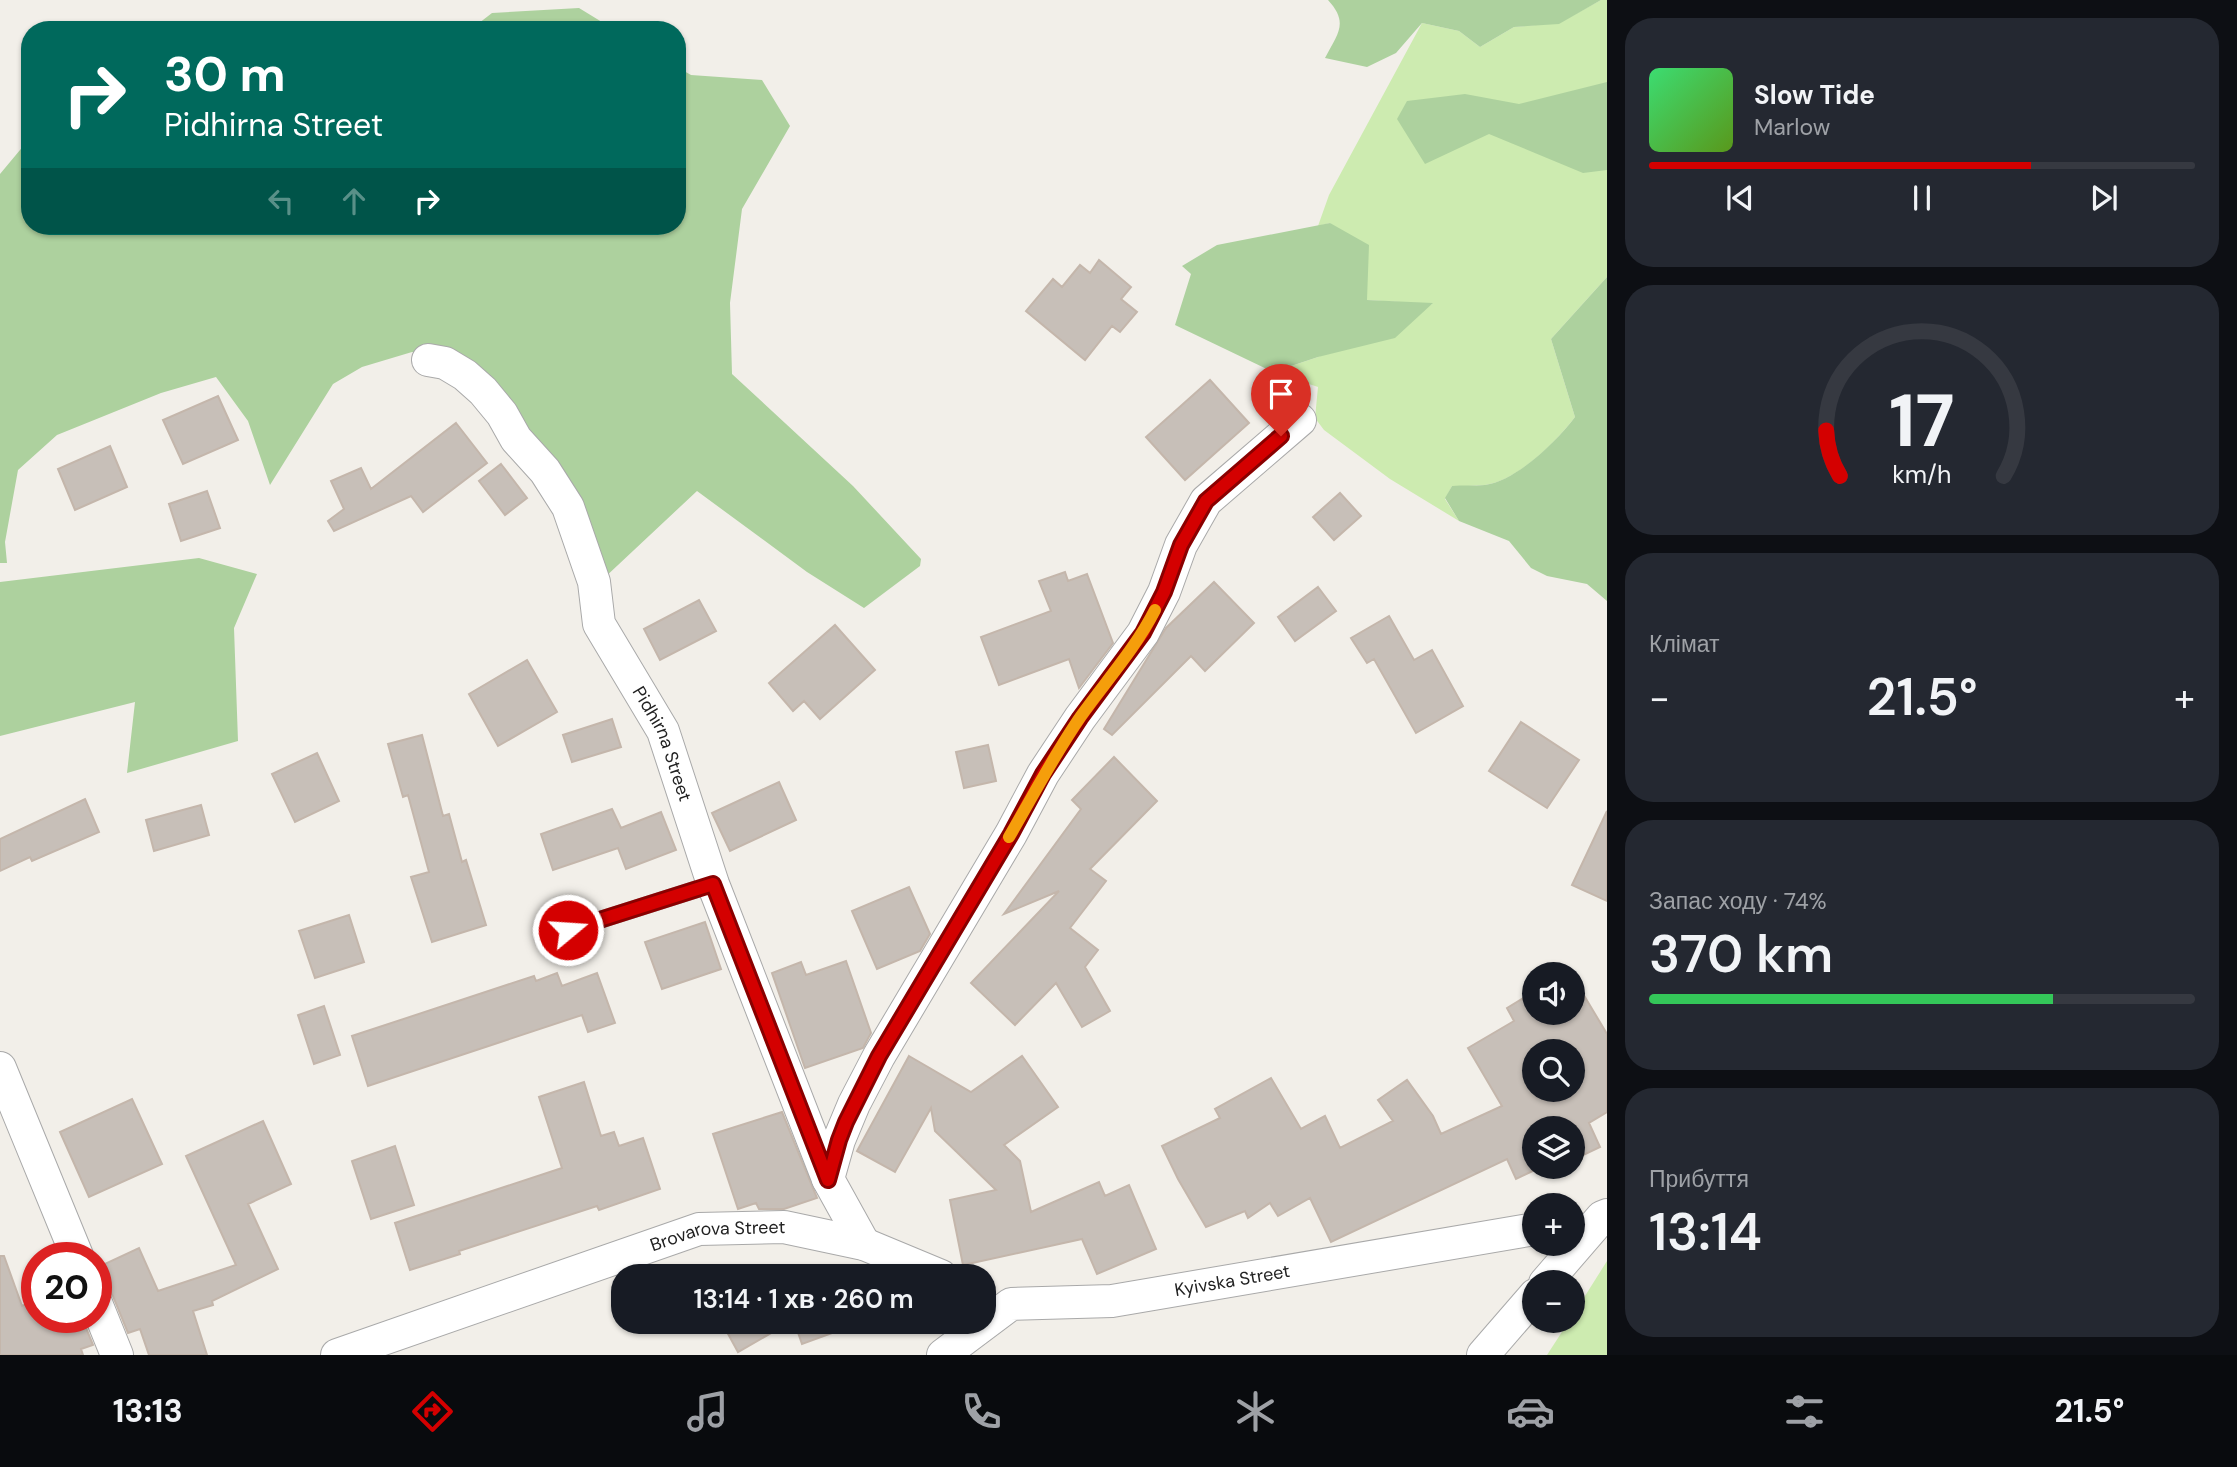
<!DOCTYPE html>
<html lang="uk">
<head>
<meta charset="utf-8">
<style>
  body { margin:0; font-family:"DM Sans",sans-serif; background:#242831; color:#f1f3f6; height:100vh; display:flex; flex-direction:column; font-size:26px; white-space:nowrap }
  * { box-sizing:border-box; margin:0 }
  p { font-size:23px; color:#9ea1a6 }
  .icon { flex:none; width:38px; height:38px; fill:none; stroke:currentColor; stroke-width:2; stroke-linecap:round; stroke-linejoin:round }
  .map { position:relative; flex:1; overflow:hidden }
  .side { display:flex; flex-direction:column; gap:18px; padding:18px; background:#0d0f14; width:630px }
  .side>* { flex:none }
  .banner { position:absolute; left:21px; top:21px; width:665px; height:214px; border-radius:28px; box-shadow:0 2px 5px #0004; background:#00695c; color:#fff; overflow:hidden }
  .controls { position:absolute; left:1522px; top:962px; display:grid; gap:14px }
  .controls a { display:grid; place-items:center; width:63px; height:63px; border-radius:50%; background:#171b24; box-shadow:0 2px 5px #0004; font-size:35px }
  .speed { position:absolute; left:21px; top:1242px; display:flex; gap:14px; font-size:35px; font-weight:700; text-align:center }
  .speed>* { display:grid; place-content:center; width:91px; height:91px; border-radius:50%; background:#171b24; box-shadow:0 2px 5px #0004; line-height:1 }
  .speed .limit { border:10px solid #d22; background:#fff; color:#111 }
  .pin { position:absolute; display:grid; place-items:center; width:60px; height:60px; color:#fff; margin:-72px -30px; border-radius:50% 50% 50% 0; rotate:-45deg; box-shadow:0 0 7px #0007 }
  .pin .icon { rotate:45deg }
  .me { position:absolute; width:77px; margin:-38px; rotate:72deg; stroke-linejoin:round; filter:drop-shadow(0 0 5px #0008) }
  .turn { display:flex; align-items:center; gap:24px; height:147px; padding:0 28px; font-size:32px }
  .turn .icon { width:91px; height:91px; stroke-width:2.5 }
  .turn b { display:block; font-size:49px; line-height:60px }
  .lanes { display:flex; align-items:center; height:66px; padding:0 28px; background:#0003; justify-content:center; gap:35px; direction:ltr }
  .lanes .off { opacity:.35 }
  .big { font-size:52px; font-weight:600; line-height:1.1 }
  .side .widget { flex:1; display:flex; flex-direction:column; justify-content:center; gap:10px; min-width:0; padding:0 24px; border-radius:28px; background:#242831 }
  .side .dial { align-items:center; gap:0 }
  .dial svg { height:182px; overflow:visible; fill:none; stroke:#363941; stroke-width:7; stroke-linecap:round; text-anchor:middle }
  .dial text { fill:#f1f3f6; stroke:none }
  .song { display:flex; align-items:center; gap:21px }
  .cover { width:84px; height:84px; border-radius:10px; background:linear-gradient(135deg,hsl(140 70% 55%),hsl(90 70% 35%)) }
  .played { height:7px; border-radius:4px; background:linear-gradient(90deg,#d40000 70%,#363941 70%) }
  .keys { display:flex; justify-content:space-around; direction:ltr }
  .heat { display:flex; justify-content:space-between; align-items:center; font-size:38px; direction:ltr }
  .charge { height:10px; border-radius:5px; background:linear-gradient(90deg,#34c759 74%,#363941 0) }
  .trip { position:absolute; left:611px; top:1264px; width:385px; height:70px; border-radius:28px; background:#171b24; box-shadow:0 2px 5px #0004; font-weight:600; line-height:70px; text-align:center }
  .menu { display:flex; height:112px; justify-content:space-around; align-items:center; background:#090b0e; color:#9ea1a6 }
  .menu .icon { width:49px; height:49px }
  .menu .active { color:#d40000 }
  .menu b { font-size:32px; color:#f1f3f6 }
  main { display:flex; flex:1; min-height:0 }
  .map>svg:first-child { display:block }
</style>
</head>
<body>
<main>
<div class="map">
<svg width="1607" height="1355" viewBox="0 0 1607 1355">
  <rect width="100%" height="100%" fill="#f2efe9"/>
  <path fill="#cdebb0" d="M 1601,0 L 1607,0 L 1607,277 L 1551,339 L 1575,417 C 1556,442 1517,481 1485,485 C 1474,486 1462,486 1452,486 L 1445,499 L 1459,521 L 1390,479 L 1324,430 L 1315,418 L 1318,387 L 1273,372 L 1318,357 L 1432,304 L 1367,300 L 1330,223 L 1318,226 L 1329,195 L 1422,23 L 1459,31 L 1480,47 L 1514,27 L 1559,23 Z
    M 1607,1261 L 1607,1355 L 1547,1355 L 1569,1321 L 1573,1321 L 1573,1315 Z"/>
  <path fill="#add19e" d="M 1328,0 L 1601,0 L 1559,24 L 1514,27 L 1480,47 L 1459,31 L 1422,23 L 1396,53 L 1367,67 L 1325,58 C 1338,33 1349,23 1328,0 Z
    M 579,8 L 615,30 L 470,30 L 492,13 Z
    M 677,67 L 691,75 L 762,80 L 790,126 L 742,209 L 730,303 L 732,374 L 853,486 L 921,559 L 920,566 L 864,608 L 807,572 L 697,491 L 602,580 L 587,533 L 430,352 L 412,352 L 362,367 L 333,384 L 270,485 L 248,421 L 216,377 L 161,393 L 57,435 L 18,470 L 5,542 L 7,563 L 0,563 L 0,174 L 30,138 L 30,226 L 677,226 Z
    M 1607,82 L 1607,170 L 1583,173 L 1489,134 L 1425,164 L 1397,119 L 1407,101 L 1465,94 L 1519,104 Z
    M 1330,223 L 1369,245 L 1367,300 L 1433,303 L 1395,338 L 1318,357 L 1273,372 L 1175,325 L 1191,274 L 1182,266 L 1217,245 Z
    M 1607,277 L 1607,601 L 1587,584 L 1547,576 L 1531,568 L 1509,541 L 1459,521 L 1445,498 L 1452,486 C 1462,485 1474,486 1485,485 C 1516,481 1556,442 1575,417 L 1551,339 Z
    M 199,558 L 257,574 L 234,628 L 238,741 L 127,773 L 135,702 L 0,736 L 0,582 Z"/>
  <path fill="#c7bfb8" stroke="#c4b6ab" stroke-width="2" fill-rule="evenodd" d="M 1099,260 L 1131,287 L 1121,299 L 1137,312 L 1120,332 L 1112,326 L 1085,360 L 1026,311 L 1053,279 L 1062,287 L 1080,265 L 1090,273 Z
    M 1210,380 L 1249,423 L 1185,480 L 1146,437 Z
    M 218,396 L 238,440 L 183,464 L 163,420 Z
    M 456,423 L 487,463 L 423,512 L 411,496 L 334,531 L 328,521 L 344,509 L 331,481 L 361,468 L 371,489 Z
    M 110,446 L 127,487 L 75,510 L 58,469 Z
    M 501,464 L 527,498 L 505,515 L 479,481 Z
    M 207,491 L 220,528 L 181,541 L 169,504 Z
    M 1340,493 L 1361,516 L 1334,540 L 1313,517 Z
    M 1065,572 L 1068,581 L 1087,574 L 1113,643 L 1079,688 L 1069,659 L 999,685 L 981,637 L 1051,611 L 1039,581 Z
    M 1214,582 L 1254,623 L 1205,671 L 1191,656 L 1112,735 L 1104,729 L 1166,628 Z
    M 1318,587 L 1336,611 L 1295,641 L 1278,617 Z
    M 699,600 L 716,631 L 660,660 L 644,629 Z
    M 1389,616 L 1414,660 L 1432,650 L 1463,706 L 1416,733 L 1374,659 L 1367,663 L 1351,638 Z
    M 835,625 L 875,670 L 820,719 L 804,701 L 793,711 L 769,683 Z
    M 527,660 L 557,712 L 498,746 L 469,694 Z
    M 612,719 L 621,747 L 572,762 L 563,735 Z
    M 1521,722 L 1579,760 L 1547,808 L 1489,771 Z
    M 422,735 L 443,816 L 449,814 L 462,862 L 466,860 L 486,925 L 432,942 L 411,877 L 429,872 L 408,795 L 403,797 L 388,744 Z
    M 988,745 L 996,781 L 964,788 L 956,752 Z
    M 317,753 L 339,801 L 295,822 L 272,774 Z
    M 1114,757 L 1157,801 L 1090,869 L 1106,881 L 1070,928 L 1098,950 L 1085,967 L 1110,1011 L 1082,1027 L 1056,983 L 1015,1025 L 971,983 L 1059,891 L 1004,914 L 1081,809 L 1072,800 Z
    M 779,782 L 796,820 L 730,851 L 712,813 Z
    M 85,799 L 99,832 L 32,861 L 30,857 L 0,871 L 0,839 Z
    M 201,805 L 209,835 L 154,851 L 146,820 Z
    M 612,809 L 621,828 L 661,812 L 676,850 L 626,869 L 618,848 L 553,870 L 541,834 Z
    M 1607,811 L 1607,901 L 1572,885 Z
    M 909,887 L 930,934 L 920,951 L 877,969 L 852,911 Z
    M 349,915 L 364,962 L 315,978 L 299,931 Z
    M 705,922 L 721,969 L 662,989 L 645,942 Z
    M 846,961 L 871,1033 L 863,1048 L 805,1068 L 772,973 L 801,962 L 806,975 Z
    M 557,973 L 562,986 L 597,973 L 615,1023 L 588,1032 L 582,1015 L 368,1086 L 352,1036 L 534,976 L 536,981 Z
    M 1573,977 L 1607,1034 L 1607,1112 L 1589,1123 L 1600,1147 L 1573,1160 L 1573,1129 L 1535,1129 L 1535,1167 L 1541,1167 L 1516,1179 L 1507,1159 L 1331,1242 L 1310,1198 L 1278,1216 L 1270,1203 L 1248,1218 L 1245,1211 L 1206,1227 L 1178,1179 L 1162,1146 L 1220,1118 L 1215,1109 L 1271,1078 L 1301,1129 L 1325,1116 L 1340,1148 L 1393,1121 L 1378,1100 L 1407,1080 L 1433,1116 L 1441,1134 L 1502,1106 L 1468,1048 L 1514,1021 L 1507,1008 L 1535,991 L 1535,1013 L 1573,1013 ZM 1535,1052 L 1573,1052 L 1573,1090 L 1535,1090 Z
    M 324,1006 L 340,1055 L 314,1064 L 298,1015 Z
    M 909,1056 L 971,1092 L 1022,1056 L 1058,1107 L 1004,1145 L 1020,1161 L 1031,1212 L 1099,1182 L 1105,1196 L 1129,1185 L 1156,1249 L 1097,1274 L 1082,1239 L 963,1265 L 950,1200 L 996,1190 L 935,1131 L 931,1108 L 895,1172 L 857,1151 Z
    M 584,1082 L 601,1136 L 614,1132 L 619,1146 L 643,1138 L 660,1189 L 599,1210 L 597,1206 L 459,1251 L 460,1254 L 410,1270 L 395,1223 L 562,1168 L 539,1097 Z
    M 132,1099 L 162,1164 L 89,1197 L 60,1132 Z
    M 782,1112 L 817,1198 L 784,1209 L 759,1209 L 756,1203 L 738,1209 L 713,1134 Z
    M 263,1121 L 291,1184 L 248,1204 L 278,1269 L 212,1301 L 213,1305 L 193,1311 L 207,1355 L 149,1355 L 140,1329 L 128,1333 L 113,1296 L 107,1288 L 97,1285 L 96,1268 L 139,1248 L 158,1291 L 236,1265 L 186,1156 Z
    M 395,1146 L 414,1205 L 371,1219 L 352,1161 Z
    M 0,1256 L 4,1256 L 22,1306 L 37,1300 L 37,1318 L 82,1318 L 93,1345 L 81,1349 L 83,1355 L 0,1355 Z
    M 721,1321 L 792,1321 L 738,1352 Z
    M 794,1321 L 843,1321 L 846,1328 L 802,1344 Z"/>
  <g fill="none" stroke-linecap="round" stroke-linejoin="round">
    <defs>
      <path id="lane" d="M 543,938 L 713,884"/>
      <g id="street">
        <path id="s1" d="M 428,360 L 445,363 L 465,375 L 483,391 L 502,414 L 516,439 L 545,471 L 568,507 L 594,582 L 599,624 L 663,731 L 713,884 L 828,1179"/>
        <path d="M 0,1068 L 78,1258"/>
        <path d="M 864,1244 L 828,1179 L 839,1140 L 854,1104 L 879,1056 L 1011,834 L 1043,774 L 1080,718 L 1143,633 L 1164,592 L 1181,545 L 1206,501 L 1300,420"/>
        <path d="M 1545,1283 L 1602,1217 L 1607,1215"/>
        <path d="M 96,1303 L 117,1355"/>
        <path id="s2" d="M 337,1355 L 699,1229 L 784,1227 L 864,1244 L 941,1276"/>
        <path id="s3" d="M 943,1355 L 1011,1304 L 1112,1301 L 1535,1229"/>
        <path d="M 1483,1355 L 1535,1295"/>
      </g>
    </defs>
    <use href="#lane" stroke="#a9a9a9" stroke-width="18"/>
    <use href="#street" stroke="#a9a9a9" stroke-width="34"/>
    <use href="#lane" stroke="#fff" stroke-width="16"/>
    <use href="#street" stroke="#fff" stroke-width="32"/>
  </g>
  <g fill="none" stroke-linecap="round" stroke-linejoin="round">
    <defs>
      <path id="route" d="M 568,930 L 713,884 L 828,1180 L 839,1140 L 846,1122 L 879,1056 L 1011,834 L 1043,774 L 1080,718 L 1143,633 L 1164,592 L 1181,545 L 1206,501 L 1281,436"/>
    </defs>
    <use href="#route" stroke="#8a0000" stroke-width="18"/>
    <use href="#route" stroke="#d40000" stroke-width="12"/>
    <path stroke="#f59e0b" stroke-width="12" d="M 1009,837 C 1033,796 1054,755 1081,716 C 1106,681 1135,649 1155,610"/>
  </g>
  <g text-anchor="middle" dominant-baseline="central" stroke-width="6" stroke-linejoin="round" paint-order="stroke">
    <g font-size="18" fill="#222" stroke="#fff">
      <text stroke="none"><textPath href="#s1" startOffset="467">Pidhirna Street</textPath></text>
      <text stroke="none"><textPath href="#s2" startOffset="401">Brovarova Street</textPath></text>
      <text stroke="none"><textPath href="#s3" startOffset="308">Kyivska Street</textPath></text>
    </g>
  </g>
</svg>
<div class="controls">
<a><svg class="icon" aria-label="sound" viewBox="0 0 24 24"><path d="M4 9h4l5-4v14l-5-4H4zM17 9q2 3 0 6"/></svg></a>
<a><svg class="icon" aria-label="search" viewBox="0 0 24 24"><circle cx="10" cy="10" r="6"/><path d="M15 15l6 6"/></svg></a>
<a><svg class="icon" aria-label="layers" viewBox="0 0 24 24"><path d="M12 4l9 5-9 5-9-5zM3 14l9 5 9-5"/></svg></a>
<a>+</a>
<a>−</a>
</div>
<div class="speed"><div class="limit">20</div></div>
<div class="pin" style="left:1281px;top:436px;background:#d93025"><svg class="icon" aria-label="arrive" viewBox="0 0 24 24"><path d="M6 21V4h12l-3 4 3 4H6"/></svg></div>
<svg class="me" style="left:568px;top:930px" viewBox="-20 -20 40 40"><circle r="17" fill="#d40000" stroke="#fff" stroke-width="3"/><path d="M0-11L8 9 0 5-8 9z" fill="#fff"/></svg>
<div class="trip">13:14 · 1 хв · 260 m</div>
<div class="banner">
<div class="turn"><svg class="icon" aria-label="right" viewBox="0 0 24 24"><path d="M7 20v-9h11M14 6l5 5-5 5"/></svg><div><b>30 m</b>Pidhirna Street</div></div>
<div class="lanes"><svg class="icon off" aria-label="left" viewBox="0 0 24 24"><path d="M17 20v-9H6M10 6l-5 5 5 5"/></svg><svg class="icon off" aria-label="ahead" viewBox="0 0 24 24"><path d="M12 20V5M6 11l6-6 6 6"/></svg><svg class="icon" aria-label="right" viewBox="0 0 24 24"><path d="M7 20v-9h11M14 6l5 5-5 5"/></svg></div>
</div>
</div>
<section class="side">
<div class="widget">
<div class="song"><i class="cover"></i><div><b>Slow Tide</b><p>Marlow</p></div></div>
<div class="played"></div>
<div class="keys"><svg class="icon" aria-label="previous" viewBox="0 0 24 24"><path d="M18 5L8 12l10 7zM5 5v14"/></svg><svg class="icon" aria-label="pause" viewBox="0 0 24 24"><path d="M8 5v14M16 5v14"/></svg><svg class="icon" aria-label="next" viewBox="0 0 24 24"><path d="M6 5l10 7-10 7zM19 5v14"/></svg></div>
</div>
<div class="widget dial"><svg viewBox="0 0 100 80">
<path d="M14 69A42 42 0 1 1 86 69"/>
<path d="M14 69A42 42 0 0 1 8 49" stroke="#d40000"/>
<text x="50" y="56" font-size="32" font-weight="700">17</text>
<text x="50" y="72" font-size="11">km/h</text>
</svg></div>
<div class="widget"><p>Клімат</p>
<div class="heat"><a>−</a><b class="big">21.5°</b><a>+</a></div>
</div>
<div class="widget"><p>Запас ходу · 74%</p><b class="big">370 km</b><div class="charge"></div></div>
<div class="widget"><p>Прибуття</p><b class="big">13:14</b></div>
</section>
</main>
<nav class="menu">
<b>13:13</b>
<svg class="icon active" aria-label="directions" viewBox="0 0 24 24"><path d="M12 3l9 9-9 9-9-9zM9 14v-3h6M13 9l2 2-2 2"/></svg>
<svg class="icon" aria-label="music" viewBox="0 0 24 24"><path d="M9 18V5l10-2v13"/><circle cx="6" cy="18" r="3"/><circle cx="16" cy="16" r="3"/></svg>
<svg class="icon" aria-label="phone" viewBox="0 0 24 24"><path d="M5 4h4l2 5-3 2q2 4 5 5l2-3 5 2v4C11 20 4 13 5 4z"/></svg>
<svg class="icon" aria-label="climate" viewBox="0 0 24 24"><path d="M12 3v18M4 7l16 10M4 17L20 7"/></svg>
<svg class="icon" aria-label="car" viewBox="0 0 24 24"><path d="M5 17H2v-5l4-1 3-4h7l3 4 3 1v5h-3M9 17h6M6 11h13"/><circle cx="7" cy="17" r="2"/><circle cx="17" cy="17" r="2"/></svg>
<svg class="icon" aria-label="filters" viewBox="0 0 24 24"><path d="M4 7h16M4 17h16"/><circle cx="9" cy="7" r="2"/><circle cx="15" cy="17" r="2"/></svg>
<b>21.5°</b>
</nav>
</body>
</html>
